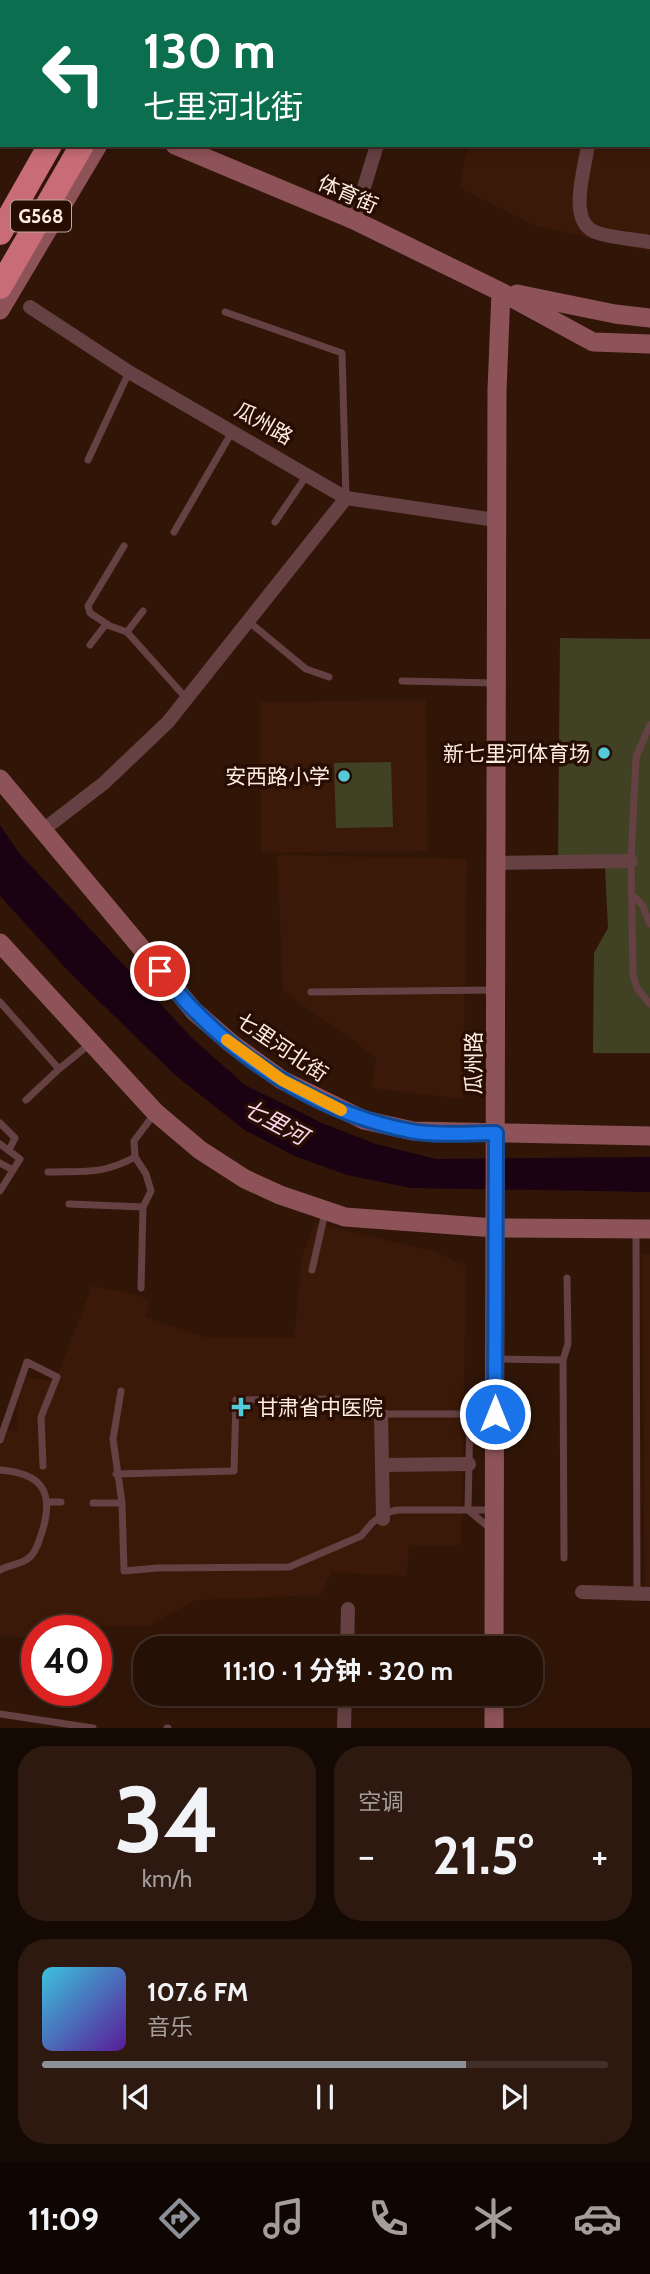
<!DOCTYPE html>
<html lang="zh">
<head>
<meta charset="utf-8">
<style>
  body { margin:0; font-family:Cabin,"Noto Sans SC",sans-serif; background:#2d1910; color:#f1f3f6; height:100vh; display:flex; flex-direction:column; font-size:26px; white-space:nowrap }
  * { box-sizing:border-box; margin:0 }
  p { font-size:23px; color:#a39d9b }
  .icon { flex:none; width:38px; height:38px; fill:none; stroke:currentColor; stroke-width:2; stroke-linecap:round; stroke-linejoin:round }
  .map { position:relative; height:1728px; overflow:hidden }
  .drawer { display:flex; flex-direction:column; gap:18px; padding:18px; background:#140903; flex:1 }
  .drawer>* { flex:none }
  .top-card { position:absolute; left:0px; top:0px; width:651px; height:147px; box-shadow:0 4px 10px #0003,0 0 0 2px #423028; background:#0b6e4f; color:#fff; overflow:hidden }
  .speed { position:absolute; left:21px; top:1615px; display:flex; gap:14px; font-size:35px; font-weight:700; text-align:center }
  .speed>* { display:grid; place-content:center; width:91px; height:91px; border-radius:50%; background:#251006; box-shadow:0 4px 10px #0003,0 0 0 2px #423028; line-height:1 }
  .speed .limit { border:10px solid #d22; background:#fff; color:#111 }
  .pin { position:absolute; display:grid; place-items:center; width:60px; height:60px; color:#fff; margin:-30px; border:4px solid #fff; border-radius:50%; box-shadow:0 2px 7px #0007 }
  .me { position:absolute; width:77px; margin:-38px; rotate:0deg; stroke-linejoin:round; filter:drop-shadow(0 0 5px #0008) }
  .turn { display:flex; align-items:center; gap:24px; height:147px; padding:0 28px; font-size:32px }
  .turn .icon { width:91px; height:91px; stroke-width:2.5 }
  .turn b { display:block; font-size:49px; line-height:60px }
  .big { font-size:52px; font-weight:700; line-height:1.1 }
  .drawer .widget { flex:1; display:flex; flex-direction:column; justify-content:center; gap:10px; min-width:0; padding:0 24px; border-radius:28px; background:#2d1910 }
  .drawer .dial { align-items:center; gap:0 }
  .dial b { font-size:91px; line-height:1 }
  .song { display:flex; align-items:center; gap:21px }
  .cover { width:84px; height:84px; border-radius:10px; background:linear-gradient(135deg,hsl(190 70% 55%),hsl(270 70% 35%)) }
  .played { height:7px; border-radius:4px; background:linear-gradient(90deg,#8c9099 75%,#423028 75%) }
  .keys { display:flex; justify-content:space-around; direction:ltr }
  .heat { display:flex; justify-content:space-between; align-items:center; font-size:38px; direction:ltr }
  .drawer .tiles { flex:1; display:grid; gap:18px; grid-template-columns:1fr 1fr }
  .widget:last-child { grid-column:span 2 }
  .trip { position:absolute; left:133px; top:1636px; width:410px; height:70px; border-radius:28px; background:#251006; box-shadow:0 4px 10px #0003,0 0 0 2px #423028; font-weight:700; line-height:70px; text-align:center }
  .menu { display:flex; height:112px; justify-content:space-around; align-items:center; background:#0f0602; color:#a39d9b }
  .menu .icon { width:49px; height:49px }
  .menu .current { color:#8c9099 }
  .menu b { font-size:32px; color:#f1f3f6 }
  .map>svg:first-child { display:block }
</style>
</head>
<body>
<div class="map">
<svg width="650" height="1728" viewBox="0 0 650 1728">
  <rect width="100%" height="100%" fill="#311608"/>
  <path fill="#3b1908" d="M 497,0 L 650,0 L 650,251 L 536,226 L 460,188 L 468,145 L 649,145 L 649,2 L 497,2 Z
    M 426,700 L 428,851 L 261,853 L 260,702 Z
    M 277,855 L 467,859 L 463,1099 L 372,1088 L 376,1057 L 283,991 Z
    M 315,1223 L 435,1252 L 466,1266 L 461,1545 L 409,1545 L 407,1576 L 331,1572 L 321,1595 L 197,1600 L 147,1626 L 55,1626 L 52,1631 L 37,1631 L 37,1639 L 0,1635 L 0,1431 L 17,1431 L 20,1376 L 55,1382 L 92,1286 L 134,1294 L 150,1300 L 146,1317 L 203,1337 L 294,1338 L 302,1256 Z
    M 642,1254 L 650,1254 L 650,1589 L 645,1589 Z"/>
  <path fill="#414224" d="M 560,638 L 650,639 L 650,1053 L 593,1053 L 594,953 L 608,928 L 605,868 L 558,868 Z
    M 391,762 L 393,827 L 336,828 L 334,763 Z"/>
  <path fill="#1a0212" d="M 0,825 L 19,853 L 193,1039 L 245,1085 L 322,1123 L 376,1144 L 436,1159 L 650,1157 L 650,1192 L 411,1188 L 347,1175 L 297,1157 L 246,1131 L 175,1075 L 71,974 L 0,896 Z"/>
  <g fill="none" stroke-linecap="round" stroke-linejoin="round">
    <path stroke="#664144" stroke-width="7" d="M 219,2 L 220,0
      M 225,312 L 342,353 L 346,498
      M 88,460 L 129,372
      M 275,522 L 307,475
      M 174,532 L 232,432
      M 124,546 L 88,606 L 90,613 L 110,626 L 127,632 L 186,698
      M 248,621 L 306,669 L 329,677
      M 127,632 L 143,611
      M 90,645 L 106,624
      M 402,681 L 495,683
      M 650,725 L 636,757 L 631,861 L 633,975 L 637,988 L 650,1004
      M 632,894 L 643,906 L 650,924
      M 311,992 L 495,990
      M 0,1002 L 59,1069 L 91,1043
      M 26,1100 L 59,1069
      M 0,1123 L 15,1138 L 9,1150
      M 0,1144 L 20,1159 L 0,1191
      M 0,1163 L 13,1170
      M 48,1172 C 84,1171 102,1175 135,1157
      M 69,1204 L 143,1207
      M 636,1229 L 637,1593
      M 312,1270 L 325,1213
      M 141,1288 L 143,1207 L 151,1191 L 146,1174 L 135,1157 L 134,1141 L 155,1113
      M 496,1359 L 563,1360 L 564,1558
      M 563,1360 L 568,1344 L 567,1278
      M 121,1391 L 113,1439 L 122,1503 L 124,1571 L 157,1568 L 289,1567 L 361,1536 L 372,1523 L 385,1513 L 397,1510 L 494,1510
      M 470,1414 L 468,1510 L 491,1529
      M 0,1440 L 27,1362 L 57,1377 L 41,1417 L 43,1466
      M 0,1470 C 41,1473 55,1491 42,1532 C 39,1540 37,1551 30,1557 C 22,1565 9,1564 0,1570
      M 116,1474 L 234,1471 L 236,1400 L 347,1399 L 381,1414 L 494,1414
      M 48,1502 L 61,1502
      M 93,1503 L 122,1503
      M 0,1714 L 93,1728
      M 167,1728 L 168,1728"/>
    <path stroke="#664144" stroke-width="14" d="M 286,2 L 287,0
      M 412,2 L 412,0
      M 520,2 L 521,0
      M 649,99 L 650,99
      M 588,145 C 585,169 567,220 595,232 C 611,238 633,239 650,242
      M 354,220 L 377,145
      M 30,307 L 129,372 L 346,498 L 496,520
      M 43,830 L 104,783 L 168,722 L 346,498
      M 496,863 L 631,861
      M 381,1414 L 383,1519
      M 382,1465 L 469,1464
      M 582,1592 L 650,1594
      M 347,1648 L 348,1609
      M 344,1728 L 345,1694"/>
    <path stroke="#8e5359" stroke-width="19" d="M 177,2 L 178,0
      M 175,145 L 354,220 L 501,292 L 593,342 L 650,344
      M 517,294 L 615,314 L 650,318
      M 0,310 L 98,145
      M 0,779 L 194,1011 L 232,1044 L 282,1080 L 364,1120 L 413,1131 L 650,1136
      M 0,943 L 155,1112 L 200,1150 L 245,1179 L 280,1195 L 345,1217 L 495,1228 L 650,1229
      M 494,1648 L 497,390 L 501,292
      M 494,1728 L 494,1694"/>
    <path stroke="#c86d77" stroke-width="24" d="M 135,2 L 136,0
      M 164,2 L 165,0
      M 0,233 L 50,145
      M 0,287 L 82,145"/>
  </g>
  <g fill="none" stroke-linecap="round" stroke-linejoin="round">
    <defs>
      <path id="route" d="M 160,971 C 172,984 182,999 195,1011 C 252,1069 330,1116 411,1131 C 438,1136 468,1133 496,1133 L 495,1414"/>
    </defs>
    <use href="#route" stroke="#114b97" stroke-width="18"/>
    <use href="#route" stroke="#1a73e8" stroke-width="12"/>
    <path stroke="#f59e0b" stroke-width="12" d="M 227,1040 L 282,1080 L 341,1110"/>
  </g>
  <g fill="#53cbdb" stroke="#270d02" stroke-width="2.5">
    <circle cx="604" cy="753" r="7"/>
    <circle cx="344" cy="776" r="7"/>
    <path d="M237.5 1396.5h7v7h7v7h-7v7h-7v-7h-7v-7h7z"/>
  </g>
  <g text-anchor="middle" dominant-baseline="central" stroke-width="7" stroke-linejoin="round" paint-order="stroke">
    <rect fill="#270d02" stroke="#bea89f" stroke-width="2" x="11" y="200.5" width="60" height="31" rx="5"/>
    <g font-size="19" font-weight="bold" fill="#ffebe2">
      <text x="41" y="216">G568</text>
    </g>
    <g font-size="21" fill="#ffebe2" stroke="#270d02">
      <text transform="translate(348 194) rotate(24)">体育街</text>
      <text transform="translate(264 423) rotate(30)">瓜州路</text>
      <text transform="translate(282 1047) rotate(34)">七里河北街</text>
      <text transform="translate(473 1063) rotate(-90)">瓜州路</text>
    </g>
    <g font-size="21" fill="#ffebe2" stroke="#270d02" text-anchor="end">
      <text x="590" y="753">新七里河体育场</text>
      <text x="330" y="776">安西路小学</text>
      <text x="257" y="1407" text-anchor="start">甘肃省中医院</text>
    </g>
    <g font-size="23" font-style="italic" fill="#fad4eb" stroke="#270d02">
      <text transform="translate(275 1122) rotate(28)">七里河</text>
    </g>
  </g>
</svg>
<div class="speed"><div class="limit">40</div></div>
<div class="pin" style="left:160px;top:971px;background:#d93025"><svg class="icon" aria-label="arrive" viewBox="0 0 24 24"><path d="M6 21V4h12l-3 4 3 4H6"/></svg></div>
<svg class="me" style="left:495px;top:1414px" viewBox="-20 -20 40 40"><circle r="17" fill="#1a73e8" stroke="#fff" stroke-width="3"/><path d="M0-11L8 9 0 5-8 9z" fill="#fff"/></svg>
<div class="trip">11:10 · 1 分钟 · 320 m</div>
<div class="top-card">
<div class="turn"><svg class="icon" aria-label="left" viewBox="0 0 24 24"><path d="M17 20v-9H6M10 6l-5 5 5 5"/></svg><div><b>130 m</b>七里河北街</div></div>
</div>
</div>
<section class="drawer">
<div class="tiles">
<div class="widget dial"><b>34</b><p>km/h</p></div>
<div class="widget"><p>空调</p>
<div class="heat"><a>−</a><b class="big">21.5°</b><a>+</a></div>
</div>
<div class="widget">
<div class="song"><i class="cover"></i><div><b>107.6 FM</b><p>音乐</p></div></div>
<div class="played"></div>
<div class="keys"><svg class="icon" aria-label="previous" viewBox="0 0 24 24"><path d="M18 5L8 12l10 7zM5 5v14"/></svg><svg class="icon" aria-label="pause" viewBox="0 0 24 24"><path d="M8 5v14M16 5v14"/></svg><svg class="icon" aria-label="next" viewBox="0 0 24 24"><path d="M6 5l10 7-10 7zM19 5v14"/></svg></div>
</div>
</div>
</section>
<nav class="menu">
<b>11:09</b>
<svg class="icon current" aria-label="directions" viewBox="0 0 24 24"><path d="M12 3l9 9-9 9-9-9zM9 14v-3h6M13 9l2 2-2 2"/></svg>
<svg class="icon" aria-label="music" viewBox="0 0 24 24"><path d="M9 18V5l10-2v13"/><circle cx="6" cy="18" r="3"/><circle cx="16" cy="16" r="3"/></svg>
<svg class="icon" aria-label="phone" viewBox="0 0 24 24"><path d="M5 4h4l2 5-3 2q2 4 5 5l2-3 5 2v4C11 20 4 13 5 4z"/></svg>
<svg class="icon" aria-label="climate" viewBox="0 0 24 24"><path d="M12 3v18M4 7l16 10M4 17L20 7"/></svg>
<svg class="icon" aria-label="car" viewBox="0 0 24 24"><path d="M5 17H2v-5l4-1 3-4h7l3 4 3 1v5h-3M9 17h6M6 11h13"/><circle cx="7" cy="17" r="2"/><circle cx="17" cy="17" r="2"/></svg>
</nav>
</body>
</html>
